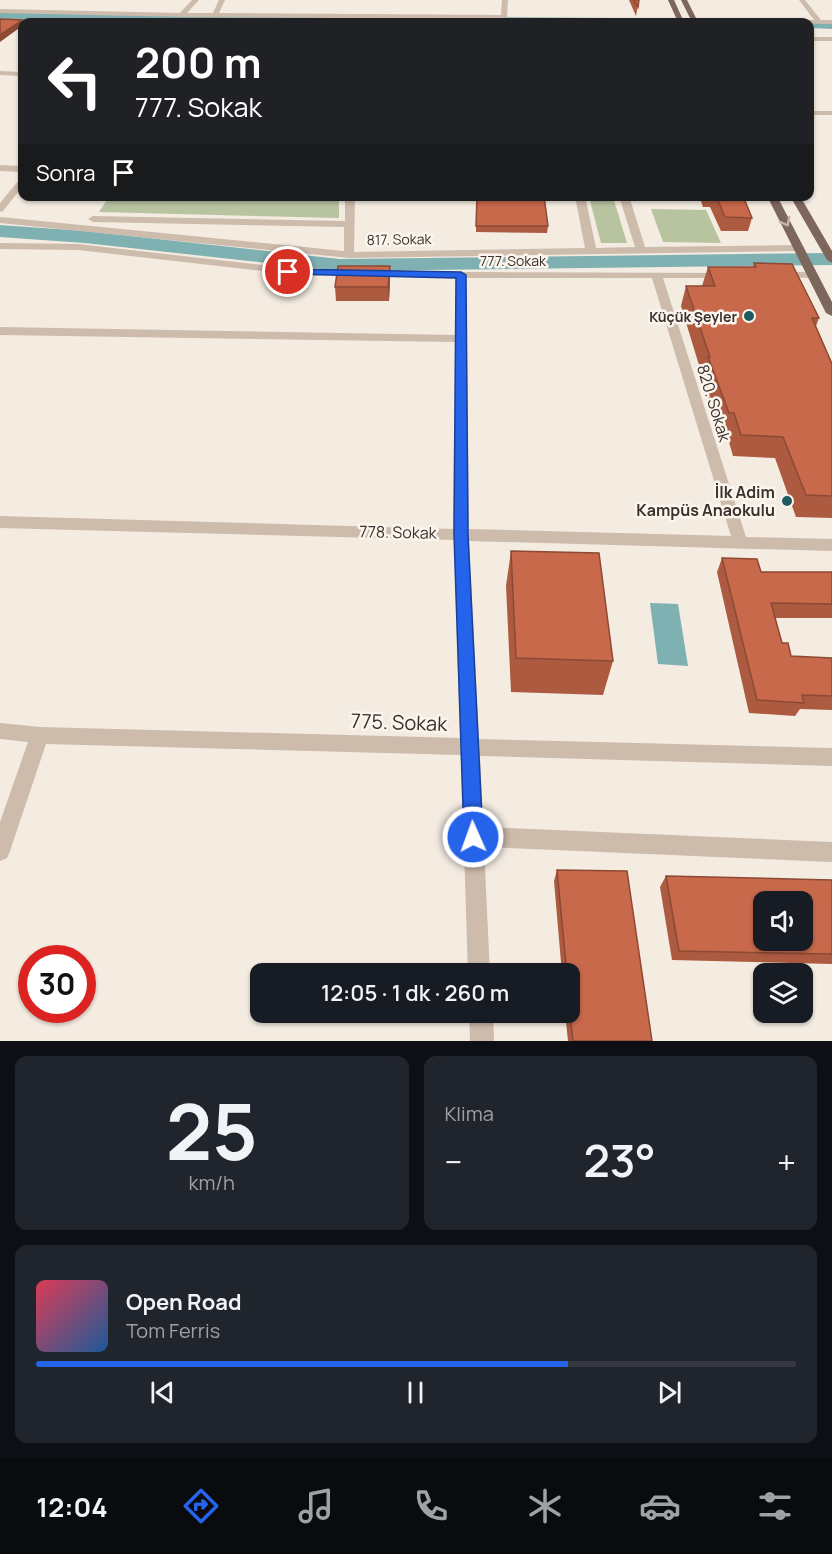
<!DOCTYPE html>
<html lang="tr">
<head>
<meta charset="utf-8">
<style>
  body { margin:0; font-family:Manrope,sans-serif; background:#20242c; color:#f1f3f6; height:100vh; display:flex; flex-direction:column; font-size:22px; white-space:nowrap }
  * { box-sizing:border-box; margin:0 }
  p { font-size:20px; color:#9ea1a6 }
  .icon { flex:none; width:33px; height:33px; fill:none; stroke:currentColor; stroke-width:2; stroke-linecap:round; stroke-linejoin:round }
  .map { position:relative; height:1041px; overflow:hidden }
  .sheet { display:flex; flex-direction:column; gap:15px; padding:15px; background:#0d0f14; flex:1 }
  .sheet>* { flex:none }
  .guide { position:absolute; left:18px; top:18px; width:796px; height:183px; border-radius:12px; box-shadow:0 2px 4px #0004; background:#202124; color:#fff; overflow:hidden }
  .buttons { position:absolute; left:753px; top:891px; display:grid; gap:12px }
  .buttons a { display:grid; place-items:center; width:60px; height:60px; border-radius:12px; background:#171b24; box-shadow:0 2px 4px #0004; font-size:30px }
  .speed { position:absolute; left:18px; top:945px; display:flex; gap:12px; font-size:30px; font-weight:700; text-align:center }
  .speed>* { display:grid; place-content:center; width:78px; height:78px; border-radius:50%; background:#171b24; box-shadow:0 2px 4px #0004; line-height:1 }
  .speed .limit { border:9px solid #d22; background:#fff; color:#111 }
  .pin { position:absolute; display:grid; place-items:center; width:51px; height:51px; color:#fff; margin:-26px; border:3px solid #fff; border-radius:50%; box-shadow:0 2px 6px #0007 }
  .me { position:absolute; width:66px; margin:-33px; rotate:358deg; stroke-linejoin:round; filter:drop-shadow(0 0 4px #0008) }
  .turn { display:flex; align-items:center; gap:21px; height:126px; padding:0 18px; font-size:27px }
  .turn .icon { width:78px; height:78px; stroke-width:2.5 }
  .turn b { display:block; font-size:42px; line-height:51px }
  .then { display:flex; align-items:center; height:57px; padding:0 18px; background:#0003; gap:12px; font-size:22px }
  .big { font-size:45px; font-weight:600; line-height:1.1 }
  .sheet .card { flex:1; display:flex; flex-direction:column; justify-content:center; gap:9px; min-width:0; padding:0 21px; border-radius:12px; background:#20242c }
  .sheet .dial { align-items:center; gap:0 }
  .dial b { font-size:78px; line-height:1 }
  .song { display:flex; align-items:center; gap:18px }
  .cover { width:72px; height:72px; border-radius:9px; background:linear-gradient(135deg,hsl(350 70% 55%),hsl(210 70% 35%)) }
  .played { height:6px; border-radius:3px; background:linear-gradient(90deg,#2563eb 70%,#363941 70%) }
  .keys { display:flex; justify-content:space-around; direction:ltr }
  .heat { display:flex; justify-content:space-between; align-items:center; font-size:33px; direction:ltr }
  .sheet .tiles { flex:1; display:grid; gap:15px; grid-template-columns:1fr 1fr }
  .card:last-child { grid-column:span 2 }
  .trip { position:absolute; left:250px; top:963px; width:330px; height:60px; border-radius:12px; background:#171b24; box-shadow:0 2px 4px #0004; font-weight:600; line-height:60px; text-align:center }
  .dock { display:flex; height:96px; justify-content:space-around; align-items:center; background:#090b0e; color:#9ea1a6 }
  .dock .icon { width:42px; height:42px }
  .dock .current { color:#2563eb }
  .dock b { font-size:27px; color:#f1f3f6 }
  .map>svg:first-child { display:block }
</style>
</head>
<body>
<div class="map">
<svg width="832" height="1041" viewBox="0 0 832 1041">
  <rect width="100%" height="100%" fill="#f4ebe1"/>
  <path fill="#b8c4a0" d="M 109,197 L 339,197 L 339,218 L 99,212 Z
    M 589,197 L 613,197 L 627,243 L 601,243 Z
    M 651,209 L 706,210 L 721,243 L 663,242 Z"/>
  <path fill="#7fb0b2" d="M 650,603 L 678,604 L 688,666 L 658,664 Z"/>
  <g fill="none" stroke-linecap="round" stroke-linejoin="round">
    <path fill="#7fb0b2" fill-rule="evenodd" d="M 0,11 L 85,14 L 615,18 L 621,22 L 85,22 L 0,19 Z
      M 810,20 L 832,21 L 832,29 L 810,28 L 810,22 L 805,22 Z
      M 0,225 L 85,231 L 340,259 L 832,253 L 832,265 L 340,271 L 85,243 L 0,237 Z"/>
    <path fill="#cdbbac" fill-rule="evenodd" d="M 192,0 L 199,0 L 187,13 L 213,13 L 219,0 L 225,0 L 219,13 L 501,15 L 502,0 L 508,0 L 507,17 L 504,19 L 182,17 L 0,13 L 0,9 L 180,13 Z
      M 799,0 L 805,0 L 821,20 L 832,20 L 832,24 L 691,21 L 694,19 L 814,20 Z
      M 810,37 L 832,37 L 832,41 L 810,41 Z
      M 0,71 L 22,72 L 22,76 L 0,75 Z
      M 810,111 L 832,111 L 832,115 L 810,115 Z
      M 0,165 L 22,166 L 22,172 L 0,171 Z
      M 22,179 L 22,187 L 3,211 L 0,212 L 0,203 L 19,180 Z
      M 345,196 L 355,196 L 354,252 L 585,248 L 575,196 L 585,196 L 596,248 L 635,247 L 619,196 L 629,196 L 645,247 L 800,245 L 805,248 L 800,251 L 349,258 L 0,223 L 0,217 L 344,251 L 344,227 L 93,222 L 88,219 L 93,216 L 345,221 Z
      M 0,243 L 78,244 L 288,268 L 461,272 L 729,273 L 730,275 L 725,278 L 663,278 L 746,537 L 832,539 L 832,551 L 469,541 L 479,739 L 832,748 L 832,766 L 480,756 L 483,827 L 832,842 L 832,862 L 484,847 L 490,974 L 468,974 L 461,755 L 46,744 L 10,851 L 7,858 L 0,861 L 0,822 L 28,742 L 0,739 L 0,723 L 40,727 L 460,738 L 454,540 L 0,528 L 0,516 L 453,529 L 455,342 L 0,335 L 0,327 L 455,335 L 456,278 L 288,274 L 78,250 L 0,249 ZM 466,278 L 652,278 L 731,536 L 469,529 Z
      M 779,272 L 813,272 L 818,275 L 813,278 L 775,277 L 774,275 Z
      M 469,1012 L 493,1012 L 494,1041 L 470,1041 Z"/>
    <path fill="#7d675c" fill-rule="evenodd" d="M 668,0 L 674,0 L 684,22 L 678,22 Z
      M 681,0 L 687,0 L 698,22 L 692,22 Z
      M 767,196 L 777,196 L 832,302 L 832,316 L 826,313 Z
      M 790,196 L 800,196 L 832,251 L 832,263 L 827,260 Z"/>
  </g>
  <path fill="#ac5a40" d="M 629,0 L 639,0 L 636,16 Z
    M 377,196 L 404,196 L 404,201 L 377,201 Z
    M 476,196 L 548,226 L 547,233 L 476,232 Z
    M 663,196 L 743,196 L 752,218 L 748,231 L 721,231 L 710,207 L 703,207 L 701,201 L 665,200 Z
    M 754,263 L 819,318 L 816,326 L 832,364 L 832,518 L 796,517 L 775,458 L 733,456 L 727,435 L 721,434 L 701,378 L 702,375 L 681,306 L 686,286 L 702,286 L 708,267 L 753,267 Z
    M 390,280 L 389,301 L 336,301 L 335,287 Z
    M 511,551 L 613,661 L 603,695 L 511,692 L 506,586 Z
    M 722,558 L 761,572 L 832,572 L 832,618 L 775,618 L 782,643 L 791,656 L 832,658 L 832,710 L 800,709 L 795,716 L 749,713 L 717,572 Z
    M 557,870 L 652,1041 L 568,1041 L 565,1012 L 570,1012 L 570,974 L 562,974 L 554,881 Z
    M 666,876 L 832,880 L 832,964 L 672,960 L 660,887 Z"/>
  <path fill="#8c4a34" d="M 22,20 L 22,26 L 0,42 L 0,35 Z
    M 390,266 L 390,280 L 389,301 L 388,287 Z"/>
  <path fill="#c8694b" stroke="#8c4a34" stroke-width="1.5" fill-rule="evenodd" d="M 634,0 L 639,0 L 638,7 Z
    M 0,19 L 22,20 L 0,35 Z
    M 477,196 L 544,196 L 548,226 L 476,226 Z
    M 716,196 L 743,196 L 752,218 L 725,217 Z
    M 754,263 L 792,264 L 819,318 L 812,318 L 832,364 L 832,496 L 806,495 L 783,437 L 741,435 L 734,413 L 729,413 L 708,357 L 710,357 L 686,286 L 715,286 L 708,267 L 756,267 Z
    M 338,266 L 390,266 L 388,287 L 335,287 Z
    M 511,551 L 599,553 L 613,661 L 516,658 Z
    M 722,558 L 757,559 L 761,572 L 832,572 L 832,604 L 771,603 L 782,643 L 788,643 L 791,656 L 832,658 L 832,696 L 802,695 L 804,703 L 757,700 Z
    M 557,870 L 627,871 L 652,1041 L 573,1041 L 570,1012 L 570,974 L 567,974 Z
    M 666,876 L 832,880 L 832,954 L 679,951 ZM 764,902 L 802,902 L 802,940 L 764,940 Z"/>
  <defs><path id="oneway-chevron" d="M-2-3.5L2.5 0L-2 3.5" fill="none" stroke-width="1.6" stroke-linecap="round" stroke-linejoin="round" transform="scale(1.5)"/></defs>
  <use stroke="#c2b5ac" href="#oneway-chevron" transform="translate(786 222) rotate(62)"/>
  <path fill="#2563eb" stroke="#184099" stroke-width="1.5" d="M 284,269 L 461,272 L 466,275 L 468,534 L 483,837 L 480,843 L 473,846 L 467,843 L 464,837 L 454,534 L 456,278 L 288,274 L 284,274 Z"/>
  <g fill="#1f5a5e" stroke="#fbf5ee" stroke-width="2">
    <circle cx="749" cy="316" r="6"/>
    <circle cx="787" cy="501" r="6"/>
  </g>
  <g text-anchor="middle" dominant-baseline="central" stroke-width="5" stroke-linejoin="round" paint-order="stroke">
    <g font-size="14" fill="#3b302b" stroke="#fbf5ee">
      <text transform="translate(399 239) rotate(-1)">817. Sokak</text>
      <text x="513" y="260">777. Sokak</text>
    </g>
    <g font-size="14" font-weight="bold" fill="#3b302b" stroke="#fbf5ee" text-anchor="end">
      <text x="737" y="316">Küçük Şeyler</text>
    </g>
    <g font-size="16" fill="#3b302b" stroke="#fbf5ee">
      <text transform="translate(714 403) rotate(73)">820. Sokak</text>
      <text transform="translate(398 532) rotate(1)">778. Sokak</text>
    </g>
    <g font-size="16" font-weight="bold" fill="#3b302b" stroke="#fbf5ee" text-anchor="end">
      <text x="775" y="492">İlk Adim<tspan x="775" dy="18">Kampüs Anaokulu</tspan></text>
    </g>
    <g font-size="20" fill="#3b302b" stroke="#fbf5ee">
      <text transform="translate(399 722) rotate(2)">775. Sokak</text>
    </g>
  </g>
</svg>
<div class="buttons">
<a><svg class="icon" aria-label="sound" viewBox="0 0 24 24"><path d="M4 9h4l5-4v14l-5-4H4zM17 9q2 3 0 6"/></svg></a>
<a><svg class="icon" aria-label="layers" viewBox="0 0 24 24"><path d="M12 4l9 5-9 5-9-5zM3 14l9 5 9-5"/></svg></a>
</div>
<div class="speed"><div class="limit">30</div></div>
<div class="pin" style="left:288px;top:272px;background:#d93025"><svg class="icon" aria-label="arrive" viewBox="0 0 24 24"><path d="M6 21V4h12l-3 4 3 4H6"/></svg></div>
<svg class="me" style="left:473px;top:837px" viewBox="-20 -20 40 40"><circle r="17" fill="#2563eb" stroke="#fff" stroke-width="3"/><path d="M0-11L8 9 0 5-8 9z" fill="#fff"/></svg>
<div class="trip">12:05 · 1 dk · 260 m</div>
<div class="guide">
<div class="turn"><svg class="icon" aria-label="left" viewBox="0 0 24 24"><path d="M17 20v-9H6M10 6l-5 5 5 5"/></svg><div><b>200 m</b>777. Sokak</div></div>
<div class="then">Sonra<svg class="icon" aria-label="arrive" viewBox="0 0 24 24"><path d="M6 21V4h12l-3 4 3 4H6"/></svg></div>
</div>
</div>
<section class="sheet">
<div class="tiles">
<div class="card dial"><b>25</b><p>km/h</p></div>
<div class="card"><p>Klima</p>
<div class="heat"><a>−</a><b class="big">23°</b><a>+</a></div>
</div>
<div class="card">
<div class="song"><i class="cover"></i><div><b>Open Road</b><p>Tom Ferris</p></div></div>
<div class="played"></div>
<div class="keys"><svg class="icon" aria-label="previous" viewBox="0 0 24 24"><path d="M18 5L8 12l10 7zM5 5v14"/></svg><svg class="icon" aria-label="pause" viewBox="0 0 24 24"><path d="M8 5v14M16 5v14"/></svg><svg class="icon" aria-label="next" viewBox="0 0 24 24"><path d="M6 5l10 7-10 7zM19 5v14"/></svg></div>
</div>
</div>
</section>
<nav class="dock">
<b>12:04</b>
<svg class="icon current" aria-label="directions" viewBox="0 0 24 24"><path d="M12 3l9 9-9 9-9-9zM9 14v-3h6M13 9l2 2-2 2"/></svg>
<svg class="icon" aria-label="music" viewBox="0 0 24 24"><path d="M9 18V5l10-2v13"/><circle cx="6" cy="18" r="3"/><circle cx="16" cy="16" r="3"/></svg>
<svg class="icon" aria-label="phone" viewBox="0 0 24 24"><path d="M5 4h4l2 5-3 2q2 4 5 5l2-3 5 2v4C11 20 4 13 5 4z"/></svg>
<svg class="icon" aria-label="climate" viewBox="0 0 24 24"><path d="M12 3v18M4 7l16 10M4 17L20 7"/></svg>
<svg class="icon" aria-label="car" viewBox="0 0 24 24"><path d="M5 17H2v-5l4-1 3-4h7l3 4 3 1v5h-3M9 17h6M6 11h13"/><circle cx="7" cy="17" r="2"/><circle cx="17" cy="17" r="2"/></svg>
<svg class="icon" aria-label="filters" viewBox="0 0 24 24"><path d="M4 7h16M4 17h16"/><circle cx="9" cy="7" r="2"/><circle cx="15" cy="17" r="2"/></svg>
</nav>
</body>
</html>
